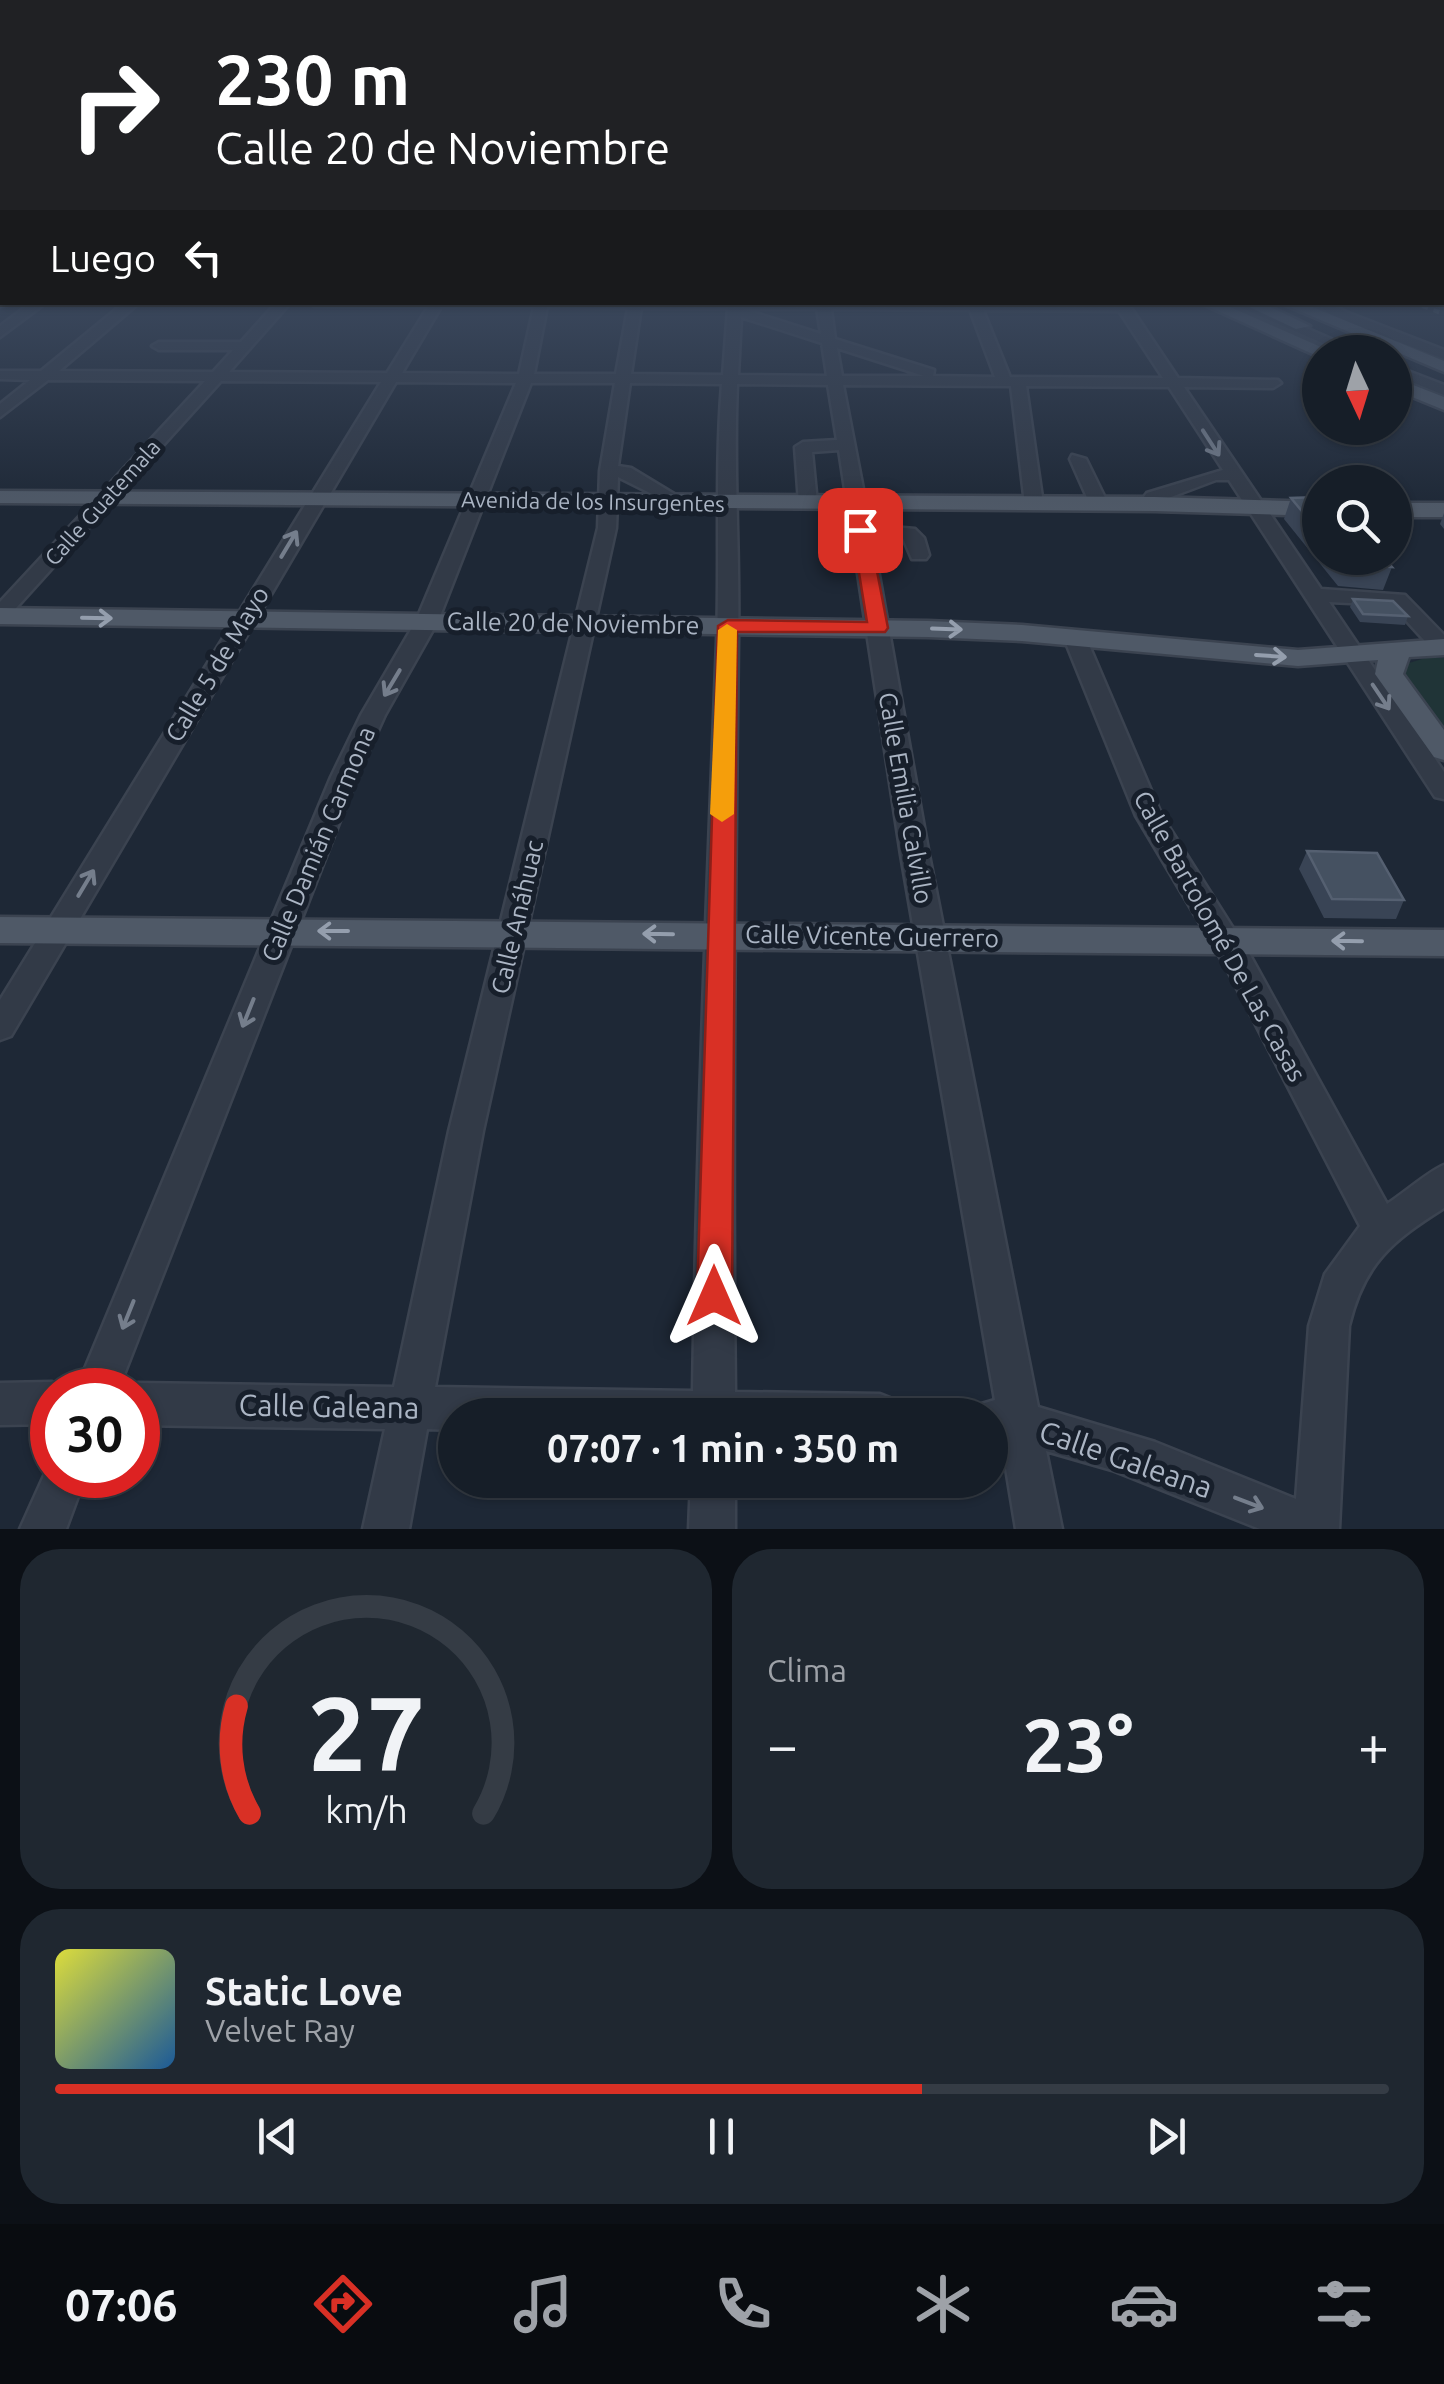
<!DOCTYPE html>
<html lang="es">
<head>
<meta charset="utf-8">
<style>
  body { margin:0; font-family:Ubuntu,sans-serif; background:#1f2730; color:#f1f3f6; height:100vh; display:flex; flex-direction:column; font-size:38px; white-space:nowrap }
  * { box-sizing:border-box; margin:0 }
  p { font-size:32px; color:#9ea2a8 }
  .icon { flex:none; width:55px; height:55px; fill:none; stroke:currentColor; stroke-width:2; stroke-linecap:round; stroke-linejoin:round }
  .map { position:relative; height:1529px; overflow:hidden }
  .panel { display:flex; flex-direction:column; gap:20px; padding:20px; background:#0c1016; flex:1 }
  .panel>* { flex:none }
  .banner { position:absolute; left:0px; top:0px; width:1445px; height:305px; box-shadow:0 2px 8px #0004,0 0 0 2px #353c45; background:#202124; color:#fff; overflow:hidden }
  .needle { width:65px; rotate:176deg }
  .controls { position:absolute; left:1302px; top:335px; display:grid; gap:20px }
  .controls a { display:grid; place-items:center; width:110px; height:110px; border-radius:50%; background:#161e28; box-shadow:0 2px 8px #0004,0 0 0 2px #353c45; font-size:50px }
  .speed { position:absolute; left:30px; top:1368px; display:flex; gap:20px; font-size:50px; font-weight:700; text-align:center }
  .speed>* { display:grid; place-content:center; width:130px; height:130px; border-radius:50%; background:#161e28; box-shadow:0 2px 8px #0004,0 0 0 2px #353c45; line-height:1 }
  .speed .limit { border:15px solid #d22; background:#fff; color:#111 }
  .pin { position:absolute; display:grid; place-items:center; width:85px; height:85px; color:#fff; margin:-42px; border-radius:20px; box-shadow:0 5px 15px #0006 }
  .me { position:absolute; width:110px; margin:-55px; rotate:0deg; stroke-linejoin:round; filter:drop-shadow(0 0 8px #0008) }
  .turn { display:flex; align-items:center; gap:35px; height:210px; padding:0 50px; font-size:45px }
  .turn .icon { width:130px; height:130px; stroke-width:2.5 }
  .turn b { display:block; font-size:70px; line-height:85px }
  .then { display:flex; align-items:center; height:95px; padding:0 50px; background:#0003; gap:20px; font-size:38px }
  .big { font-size:75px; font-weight:600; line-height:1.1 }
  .panel .tile { flex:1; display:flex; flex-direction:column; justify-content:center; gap:15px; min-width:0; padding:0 35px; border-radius:40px; background:#1f2730 }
  .panel .dial { align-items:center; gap:0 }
  .dial svg { height:260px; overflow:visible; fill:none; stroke:#353c45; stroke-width:7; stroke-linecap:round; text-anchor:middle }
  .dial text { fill:#f1f3f6; stroke:none }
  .song { display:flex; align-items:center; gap:30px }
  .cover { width:120px; height:120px; border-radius:15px; background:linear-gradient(135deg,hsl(60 70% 55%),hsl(210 70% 35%)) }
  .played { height:10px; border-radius:5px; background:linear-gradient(90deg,#d93025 65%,#353c45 65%) }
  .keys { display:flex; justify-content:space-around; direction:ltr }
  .heat { display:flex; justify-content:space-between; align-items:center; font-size:55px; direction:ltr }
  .panel .tiles { flex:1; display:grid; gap:20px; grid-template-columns:1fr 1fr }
  .tile:last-child { grid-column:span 2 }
  .trip { position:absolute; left:438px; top:1398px; width:570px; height:100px; border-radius:50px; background:#161e28; box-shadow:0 2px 8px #0004,0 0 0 2px #353c45; font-weight:600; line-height:100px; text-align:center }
  .tabs { display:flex; height:160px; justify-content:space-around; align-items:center; background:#090c10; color:#9ea2a8 }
  .tabs .icon { width:70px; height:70px }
  .tabs .selected { color:#d93025 }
  .tabs b { font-size:45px; color:#f1f3f6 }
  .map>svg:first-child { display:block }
</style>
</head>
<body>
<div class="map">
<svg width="1444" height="1529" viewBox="0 0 1444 1529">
  <rect width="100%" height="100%" fill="#1e2836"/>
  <path fill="#203437" d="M 1425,658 L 1444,658 L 1444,733 L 1407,681 L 1404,671 L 1409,663 Z"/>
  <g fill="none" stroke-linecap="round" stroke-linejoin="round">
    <defs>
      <path id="minor" d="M 0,298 L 8,302 L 7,305 L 0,306 Z
        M 32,302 L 47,302 L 0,337 L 0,326 Z
        M 125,302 L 140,302 L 59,371 L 213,372 L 233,350 L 159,350 L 152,346 L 159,342 L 241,342 L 277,302 L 291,302 L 229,372 L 387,373 L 428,307 L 314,306 L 308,302 L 1127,302 L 1178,378 L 1278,380 L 1281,383 L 1273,388 L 1184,387 L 1321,589 L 1405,595 L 1444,635 L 1444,652 L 1434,651 L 1392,605 L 1329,602 L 1444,772 L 1444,799 L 1435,797 L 1229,480 L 1216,480 L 1163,500 L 1161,508 L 1149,508 L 1144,497 L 1147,493 L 1223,470 L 1169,387 L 1026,386 L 1043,504 L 1034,509 L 1025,504 L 1011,386 L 843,385 L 870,525 L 915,529 L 924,538 L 929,555 L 926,559 L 912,559 L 903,538 L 872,536 L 929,855 L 1038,1407 L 1155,1442 L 1296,1499 L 1309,1326 L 1325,1274 L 1360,1226 L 1227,969 L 1136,816 L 1064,638 L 1067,633 L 1083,633 L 1086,638 L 1162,816 L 1250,955 L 1387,1204 C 1404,1193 1429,1171 1444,1165 L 1444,1208 C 1392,1241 1364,1263 1349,1326 L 1339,1529 L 1260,1529 L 1112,1470 L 1046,1451 L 1062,1529 L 1016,1529 L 1002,1444 L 990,1442 L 990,1415 L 971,1415 L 975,1406 L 995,1400 L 901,855 L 839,450 L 812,452 L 817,503 L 808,508 L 799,503 L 795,447 L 803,442 L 837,440 L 828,385 L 737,384 C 733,470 740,556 738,642 C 735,892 732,1142 735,1392 L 880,1394 L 895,1400 L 901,1415 L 455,1415 L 455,1430 L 427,1429 L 409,1529 L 363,1529 L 385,1429 L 138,1425 L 138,1390 L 123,1390 L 138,1383 L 394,1387 L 449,1131 L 598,528 L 600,471 L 615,383 L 531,383 L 438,621 L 385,715 L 357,777 L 118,1390 L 76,1390 L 331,777 L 361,715 L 416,621 L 516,383 L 396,382 L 11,1036 L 0,1040 L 0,1000 L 381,382 L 221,381 L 7,618 L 0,620 L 0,602 L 205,381 L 48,380 L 0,417 L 0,404 L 30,380 L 0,379 L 0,371 L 41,371 ZM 441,307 L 534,307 L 519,374 L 402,373 ZM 547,307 L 628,308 L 616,374 L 534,374 ZM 641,308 L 728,308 L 723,375 L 631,374 ZM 741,309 L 817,309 L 821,334 L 743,309 ZM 831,309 L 970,310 L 995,377 L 933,376 L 934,370 L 835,339 ZM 983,310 L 1119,311 L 1163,378 L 1010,377 ZM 741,317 L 822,343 L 827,376 L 738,375 ZM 837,348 L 924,376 L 925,376 L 842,376 ZM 630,383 L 722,384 C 715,470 720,556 717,641 C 707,891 697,1141 693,1391 L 435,1387 L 483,1131 L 616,528 L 618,477 L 656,496 L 657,506 L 669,506 L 674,494 L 631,468 L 618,466 Z
        M 1228,302 L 1246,302 L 1361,352 L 1343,352 Z
        M 1337,302 L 1337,307 L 1346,312 L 1444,350 L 1444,359 L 1336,318 L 1323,309 L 1325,302 Z
        M 1395,366 L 1444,385 L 1444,395 L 1395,375 Z
        M 1072,455 L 1086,459 L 1108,504 L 1105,508 L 1093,508 L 1090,504 L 1070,459 Z
        M 52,1382 L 67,1390 L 52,1390 L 52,1424 L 0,1425 L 0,1383 Z
        M 52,1458 L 52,1475 L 86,1475 L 66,1529 L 20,1529 Z
        M 691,1480 L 735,1480 L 735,1529 L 689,1529 Z"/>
      <path id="major" d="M 1198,302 L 1219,302 L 1332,352 L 1317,356 Z
        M 1239,302 L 1260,302 L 1310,326 L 1296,329 Z
        M 1278,302 L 1300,302 L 1444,361 L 1444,372 Z
        M 1395,378 L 1444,397 L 1444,410 L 1395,390 Z
        M 0,491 L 1155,497 L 1320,502 L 1320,516 L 1155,511 L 0,503 Z
        M 1395,503 L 1444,503 L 1444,517 L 1395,517 Z
        M 0,608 L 928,621 L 1022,625 L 1298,650 L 1444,639 L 1444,655 L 1409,657 L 1403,674 L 1444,730 L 1444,760 L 1434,757 L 1375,674 L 1378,660 L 1298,666 L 1022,641 L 928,637 L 0,624 Z
        M 0,917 L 1444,930 L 1444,956 L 0,943 Z"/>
    </defs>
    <use href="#minor" stroke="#3b4350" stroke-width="5"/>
    <use href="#major" stroke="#3b4350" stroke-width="5"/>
    <use href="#minor" fill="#323a47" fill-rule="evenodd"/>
    <use href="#major" fill="#4f5967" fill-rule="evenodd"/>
    <path stroke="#535e6e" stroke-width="4" stroke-dasharray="6 6" stroke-linecap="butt" d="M 1411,302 L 1444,314"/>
  </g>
  <path fill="#394455" d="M 1320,497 L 1320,558 L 1384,558 L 1392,567 L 1383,590 L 1338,586 L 1284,519 L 1291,498 Z
    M 1444,513 L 1444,529 L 1440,524 Z
    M 1395,522 L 1405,534 L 1397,556 L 1395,556 Z
    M 1353,599 L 1408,616 L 1405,625 L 1360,622 L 1350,607 Z
    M 1307,851 L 1404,900 L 1396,919 L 1324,918 L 1299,869 Z"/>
  <path fill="#455161" stroke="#556071" stroke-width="2.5" d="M 1320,497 L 1320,533 L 1291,498 Z
    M 1395,522 L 1405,534 L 1395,534 Z
    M 1340,558 L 1384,558 L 1392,567 L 1345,564 Z
    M 1353,599 L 1393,601 L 1408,616 L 1363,614 Z
    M 1307,851 L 1377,853 L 1404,900 L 1332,899 Z"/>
  <defs><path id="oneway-shaft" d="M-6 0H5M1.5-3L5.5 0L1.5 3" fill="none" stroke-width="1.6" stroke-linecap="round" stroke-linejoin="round" transform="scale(2.5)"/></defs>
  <g stroke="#757e8c">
    <use href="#oneway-shaft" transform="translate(1211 443) rotate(57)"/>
    <use href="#oneway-shaft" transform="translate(289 544) rotate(-59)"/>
    <use href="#oneway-shaft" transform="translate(392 683) rotate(121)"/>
    <use href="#oneway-shaft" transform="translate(1381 697) rotate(56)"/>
    <use href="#oneway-shaft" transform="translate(86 883) rotate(-59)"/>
    <use href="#oneway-shaft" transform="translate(248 1013) rotate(112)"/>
    <use href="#oneway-shaft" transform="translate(128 1315) rotate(112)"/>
    <use href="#oneway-shaft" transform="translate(1249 1503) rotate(21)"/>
  </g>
  <g stroke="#949ead">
    <use href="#oneway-shaft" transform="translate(97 618) rotate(1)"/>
    <use href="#oneway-shaft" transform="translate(947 629) rotate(2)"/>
    <use href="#oneway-shaft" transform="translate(1271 656) rotate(4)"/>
    <use href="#oneway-shaft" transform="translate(333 931) rotate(-180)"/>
    <use href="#oneway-shaft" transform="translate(658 934) rotate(-179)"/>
    <use href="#oneway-shaft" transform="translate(1347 941) rotate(-179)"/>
  </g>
  <linearGradient id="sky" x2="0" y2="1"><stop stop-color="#10161e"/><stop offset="0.58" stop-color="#3b485d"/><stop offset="1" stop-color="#3b485d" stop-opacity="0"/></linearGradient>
  <rect width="1444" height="511" fill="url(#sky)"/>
  <path fill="#d93025" stroke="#8d1f18" stroke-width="2.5" d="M 860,525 L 869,530 L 888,628 L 885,632 L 737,632 L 732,1296 L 727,1309 L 714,1313 L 702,1309 L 697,1296 L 718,626 L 728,620 L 867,622 L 852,530 Z"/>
  <path fill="#f59e0b" d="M 727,624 L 737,630 L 734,814 L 722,822 L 710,814 L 718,630 Z"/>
  <g text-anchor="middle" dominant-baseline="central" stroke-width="10" stroke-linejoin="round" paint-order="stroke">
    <g font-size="22" fill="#abb5c4" stroke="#171f2b">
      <text transform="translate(593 501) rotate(1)">Avenida de los Insurgentes</text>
      <text transform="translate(102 502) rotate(-48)">Calle Guatemala</text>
    </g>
    <g font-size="25" fill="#abb5c4" stroke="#171f2b">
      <text transform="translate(573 623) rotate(1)">Calle 20 de Noviembre</text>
      <text transform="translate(217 664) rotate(-59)">Calle 5 de Mayo</text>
      <text transform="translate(906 798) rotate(80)">Calle Emilia Calvillo</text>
      <text transform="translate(318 844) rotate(-67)">Calle Damián Carmona</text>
      <text transform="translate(517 917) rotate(-77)">Calle Anáhuac</text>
      <text transform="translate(872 936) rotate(1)">Calle Vicente Guerrero</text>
      <text transform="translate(1220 936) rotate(61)">Calle Bartolomé De Las Casas</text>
    </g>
    <g font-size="30" fill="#abb5c4" stroke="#171f2b">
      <text transform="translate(329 1406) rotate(1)">Calle Galeana</text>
      <text transform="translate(1126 1459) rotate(19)">Calle Galeana</text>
    </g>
  </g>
</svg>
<div class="controls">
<a><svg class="needle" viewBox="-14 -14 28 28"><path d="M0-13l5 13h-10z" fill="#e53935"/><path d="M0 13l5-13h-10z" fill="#9ea2a8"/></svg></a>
<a><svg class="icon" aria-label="search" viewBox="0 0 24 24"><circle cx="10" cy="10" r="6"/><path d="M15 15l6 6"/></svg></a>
</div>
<div class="speed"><div class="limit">30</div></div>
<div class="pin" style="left:860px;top:530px;background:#d93025"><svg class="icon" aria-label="arrive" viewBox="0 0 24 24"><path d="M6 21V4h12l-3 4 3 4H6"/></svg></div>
<svg class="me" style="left:714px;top:1296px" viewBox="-20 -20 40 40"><path d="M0-17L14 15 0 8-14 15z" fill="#d93025" stroke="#fff" stroke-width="4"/></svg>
<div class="trip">07:07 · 1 min · 350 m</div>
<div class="banner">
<div class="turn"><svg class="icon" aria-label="right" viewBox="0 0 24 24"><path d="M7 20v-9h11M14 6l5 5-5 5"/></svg><div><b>230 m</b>Calle 20 de Noviembre</div></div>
<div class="then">Luego<svg class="icon" aria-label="left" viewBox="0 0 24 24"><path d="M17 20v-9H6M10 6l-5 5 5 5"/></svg></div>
</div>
</div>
<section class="panel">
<div class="tiles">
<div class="tile dial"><svg viewBox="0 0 100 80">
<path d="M14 69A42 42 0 1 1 86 69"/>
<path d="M14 69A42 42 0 0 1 10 36" stroke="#d93025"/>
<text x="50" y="56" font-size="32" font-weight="700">27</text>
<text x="50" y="72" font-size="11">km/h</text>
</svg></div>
<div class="tile"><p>Clima</p>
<div class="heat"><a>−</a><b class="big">23°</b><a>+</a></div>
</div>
<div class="tile">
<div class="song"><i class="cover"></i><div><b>Static Love</b><p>Velvet Ray</p></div></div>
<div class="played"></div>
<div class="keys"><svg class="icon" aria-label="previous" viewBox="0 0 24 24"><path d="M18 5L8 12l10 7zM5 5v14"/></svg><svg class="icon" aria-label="pause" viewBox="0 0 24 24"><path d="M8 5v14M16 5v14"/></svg><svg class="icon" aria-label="next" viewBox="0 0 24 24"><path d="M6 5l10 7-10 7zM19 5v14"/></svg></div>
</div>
</div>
</section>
<nav class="tabs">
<b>07:06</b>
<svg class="icon selected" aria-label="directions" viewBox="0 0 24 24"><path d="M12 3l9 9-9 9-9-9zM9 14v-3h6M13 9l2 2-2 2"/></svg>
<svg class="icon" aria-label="music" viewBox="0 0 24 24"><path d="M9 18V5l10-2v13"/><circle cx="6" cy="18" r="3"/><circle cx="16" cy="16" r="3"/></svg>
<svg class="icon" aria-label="phone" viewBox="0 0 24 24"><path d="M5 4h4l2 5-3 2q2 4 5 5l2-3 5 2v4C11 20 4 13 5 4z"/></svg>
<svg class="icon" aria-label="climate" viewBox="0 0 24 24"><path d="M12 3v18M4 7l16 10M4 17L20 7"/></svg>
<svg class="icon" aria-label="car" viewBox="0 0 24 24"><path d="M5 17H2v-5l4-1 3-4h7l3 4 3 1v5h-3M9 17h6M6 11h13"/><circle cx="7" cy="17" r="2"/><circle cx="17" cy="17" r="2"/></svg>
<svg class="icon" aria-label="filters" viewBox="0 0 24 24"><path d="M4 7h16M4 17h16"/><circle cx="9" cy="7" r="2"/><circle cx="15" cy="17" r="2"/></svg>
</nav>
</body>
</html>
